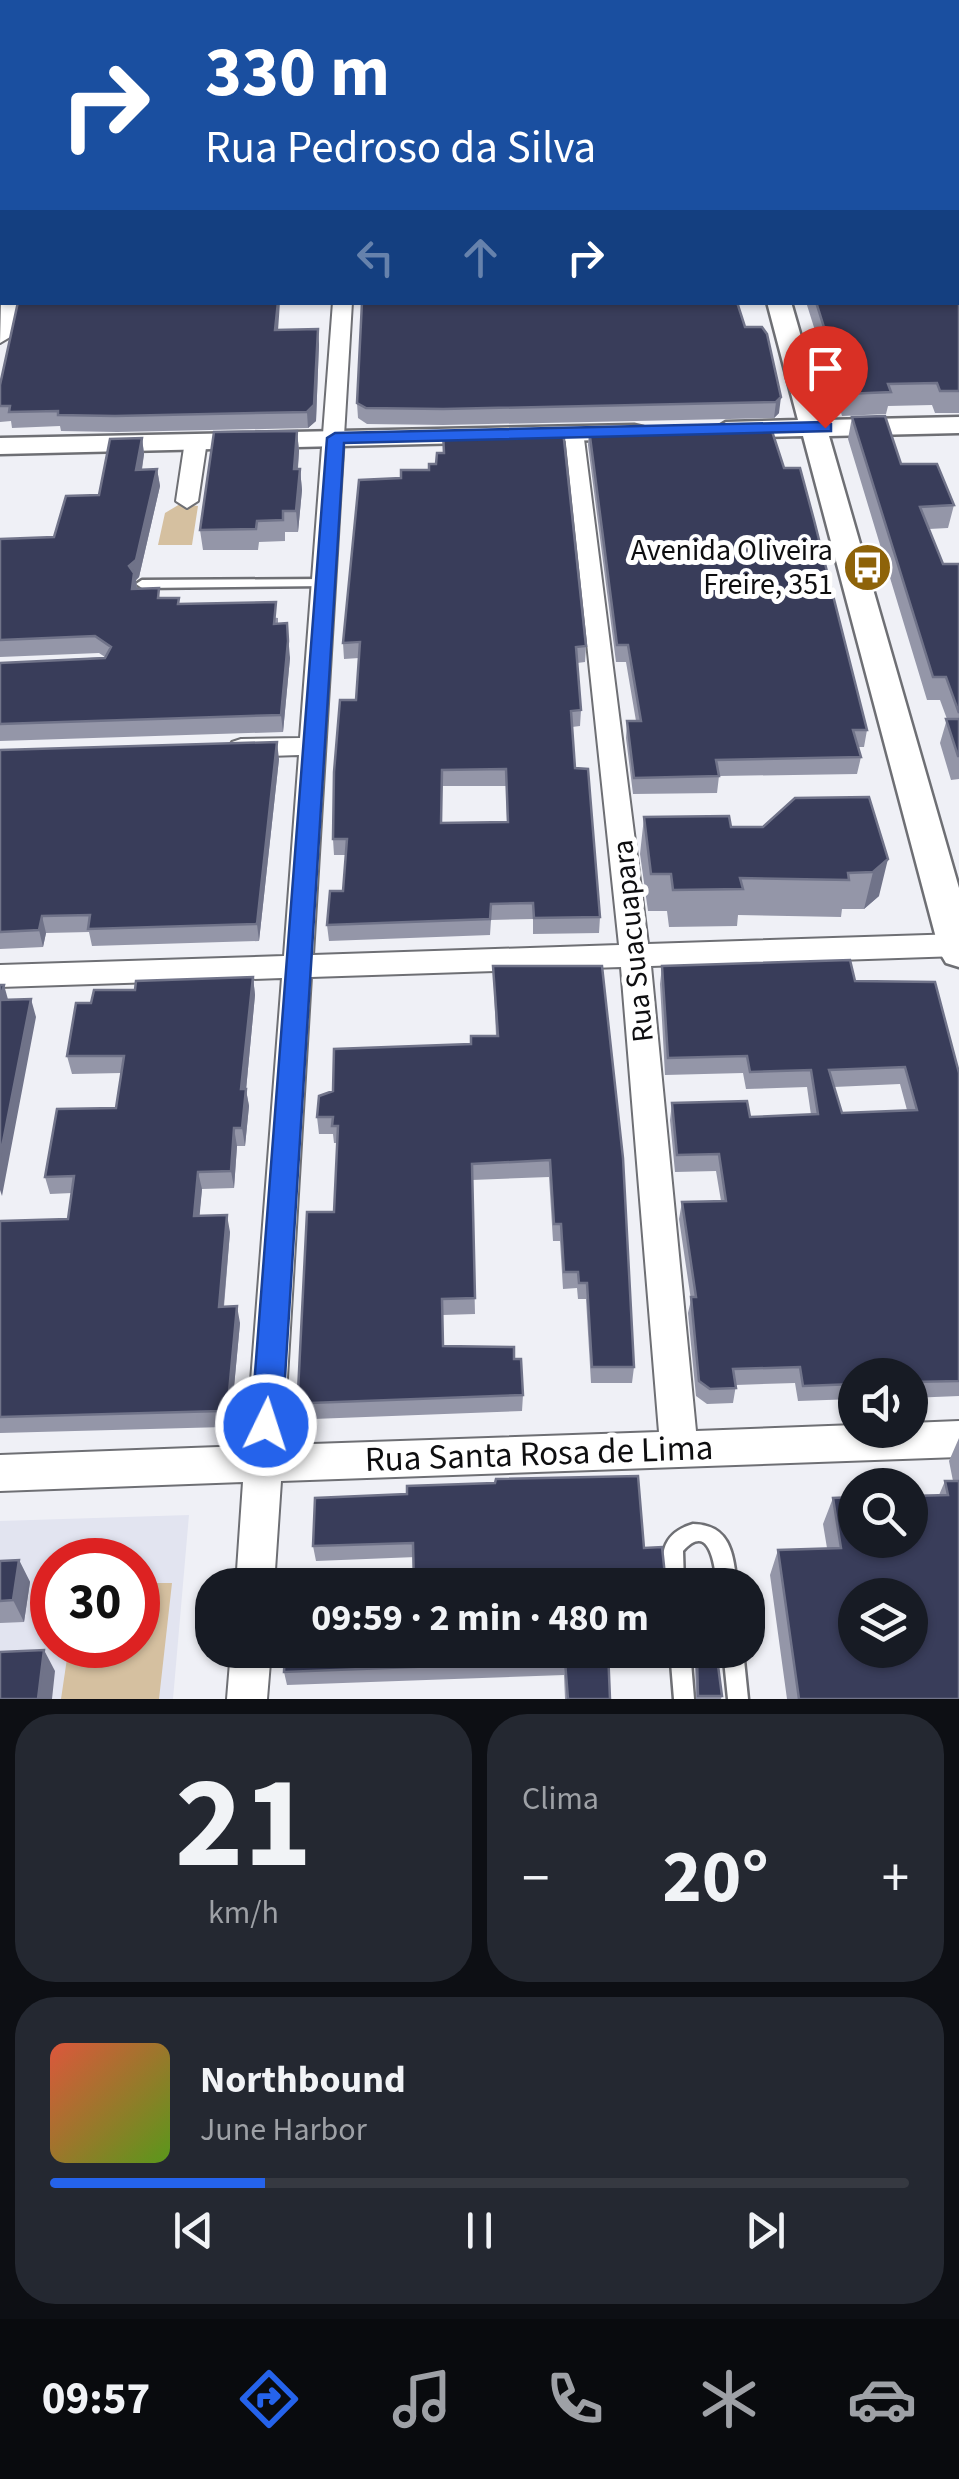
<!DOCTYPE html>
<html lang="pt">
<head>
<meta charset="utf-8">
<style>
  body { margin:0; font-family:"Source Sans 3",sans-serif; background:#242831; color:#f1f3f6; height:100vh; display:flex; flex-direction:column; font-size:38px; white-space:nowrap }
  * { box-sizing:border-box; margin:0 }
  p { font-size:32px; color:#9ea1a6 }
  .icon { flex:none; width:55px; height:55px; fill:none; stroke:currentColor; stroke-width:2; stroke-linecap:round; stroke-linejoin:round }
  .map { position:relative; height:1699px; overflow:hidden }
  .panel { display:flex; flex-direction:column; gap:15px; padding:15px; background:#0d0f14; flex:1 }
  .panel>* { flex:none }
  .guide { position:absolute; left:0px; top:0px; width:960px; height:305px; box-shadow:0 2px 8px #0004; background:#1a4fa0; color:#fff; overflow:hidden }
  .fabs { position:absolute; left:838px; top:1358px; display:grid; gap:20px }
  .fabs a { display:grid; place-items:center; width:90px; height:90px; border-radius:50%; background:#171b24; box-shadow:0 2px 8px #0004; font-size:50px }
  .speed { position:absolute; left:30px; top:1538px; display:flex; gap:20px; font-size:50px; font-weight:700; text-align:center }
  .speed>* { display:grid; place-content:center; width:130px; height:130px; border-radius:50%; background:#171b24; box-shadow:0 2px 8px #0004; line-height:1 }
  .speed .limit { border:15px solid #d22; background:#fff; color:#111 }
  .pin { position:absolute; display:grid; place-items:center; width:85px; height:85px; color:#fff; margin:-102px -42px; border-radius:50% 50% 50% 0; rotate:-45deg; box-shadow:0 0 10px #0007 }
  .pin .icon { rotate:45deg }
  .me { position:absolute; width:110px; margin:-55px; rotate:4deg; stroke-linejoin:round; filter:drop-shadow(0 0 8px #0008) }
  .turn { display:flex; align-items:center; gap:35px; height:210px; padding:0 40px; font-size:45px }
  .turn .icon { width:130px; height:130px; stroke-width:2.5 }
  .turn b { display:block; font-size:70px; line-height:85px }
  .lanes { display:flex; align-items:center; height:95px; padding:0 40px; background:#0003; justify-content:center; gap:50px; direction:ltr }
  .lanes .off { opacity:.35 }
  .big { font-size:75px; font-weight:700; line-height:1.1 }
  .panel .card { flex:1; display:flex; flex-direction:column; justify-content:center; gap:15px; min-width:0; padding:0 35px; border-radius:40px; background:#242831 }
  .panel .dial { align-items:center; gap:0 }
  .dial b { font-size:130px; line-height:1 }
  .song { display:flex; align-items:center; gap:30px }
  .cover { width:120px; height:120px; border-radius:15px; background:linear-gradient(135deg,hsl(10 70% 55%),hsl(90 70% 35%)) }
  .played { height:10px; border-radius:5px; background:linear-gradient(90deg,#2563eb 25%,#363941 25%) }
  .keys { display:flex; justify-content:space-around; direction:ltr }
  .heat { display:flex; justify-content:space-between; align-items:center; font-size:55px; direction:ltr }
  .panel .tiles { flex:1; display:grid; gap:15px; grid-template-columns:1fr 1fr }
  .card:last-child { grid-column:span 2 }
  .trip { position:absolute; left:195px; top:1568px; width:570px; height:100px; border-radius:40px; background:#171b24; box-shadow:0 2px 8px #0004; font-weight:700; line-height:100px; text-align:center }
  .menu { display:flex; height:160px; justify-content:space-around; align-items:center; background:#090b0e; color:#9ea1a6 }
  .menu .icon { width:70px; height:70px }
  .menu .active { color:#2563eb }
  .menu b { font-size:45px; color:#f1f3f6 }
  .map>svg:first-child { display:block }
</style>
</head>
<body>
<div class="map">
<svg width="959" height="1699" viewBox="0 0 959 1699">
  <rect width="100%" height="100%" fill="#eff0f6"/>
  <path fill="#e2e4f0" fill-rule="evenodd" d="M 189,1515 L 173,1699 L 0,1699 L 0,1521 ZM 52,1560 L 138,1560 L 138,1645 L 52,1645 Z"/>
  <path fill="#d5c0a0" d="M 180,504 L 198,506 L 192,545 L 158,545 L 165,513 Z
    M 138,1583 L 172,1583 L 159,1699 L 61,1699 L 69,1645 L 138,1645 Z"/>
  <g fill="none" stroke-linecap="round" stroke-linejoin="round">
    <path fill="#b0b6da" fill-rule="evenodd" d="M 0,80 L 2,81 L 2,98 L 0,98 Z"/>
    <defs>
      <path id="service" d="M 646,0 L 654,0 L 656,2 L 648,2 Z
        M 324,579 L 330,583 L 328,586 L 142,588 L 136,584 L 142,580 Z
        M 693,1524 C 731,1525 733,1554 737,1585 L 717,1585 C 715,1567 710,1521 683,1551 L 684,1585 L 664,1585 C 661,1555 660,1534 693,1524 Z
        M 670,1650 L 690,1650 L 694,1699 L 674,1699 Z
        M 723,1650 L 743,1650 L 748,1699 L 728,1699 Z"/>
      <path id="minor" d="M 0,66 L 2,66 L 2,76 L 0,76 Z
        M 1,302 L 20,302 L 10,337 L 0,343 Z
        M 333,302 L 352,302 L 313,955 L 619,945 L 565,435 L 576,429 L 583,431 L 648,944 L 959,934 L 959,956 L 651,966 L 696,1431 L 855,1425 L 855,1430 L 910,1430 L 910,1423 L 959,1421 L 959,1457 L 281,1481 L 274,1585 L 236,1585 L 243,1482 L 0,1491 L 0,1455 L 246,1446 L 282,978 L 0,987 L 0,965 L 284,956 L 299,755 L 241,757 L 232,754 L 228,748 L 232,742 L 241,739 L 300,738 ZM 621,967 L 659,1432 L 283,1445 L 311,977 Z
        M 196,435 L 207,441 L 198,501 L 187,508 L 176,501 L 185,441 Z
        M 231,1650 L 271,1650 L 267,1699 L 227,1699 Z"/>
      <path id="tertiary" d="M 767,302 L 791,302 L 825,420 L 959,417 L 959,433 L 829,436 L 959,888 L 959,967 L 946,963 L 940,953 L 803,436 L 726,438 L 713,430 L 726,422 L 798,420 Z
        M 634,425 L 643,427 L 647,433 L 643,439 L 0,454 L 0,438 Z"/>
      <path id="secondary" d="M 589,0 L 612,0 L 614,2 L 591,2 Z
        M 958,181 L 959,181 L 959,195 L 958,195 Z"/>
    </defs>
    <use href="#service" stroke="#6e6f74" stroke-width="5"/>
    <use href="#minor" stroke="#6e6f74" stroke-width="4"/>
    <use href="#tertiary" stroke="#6e6f74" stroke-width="5"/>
    <use href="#secondary" stroke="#6e6f74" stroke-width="4"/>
    <use href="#service" fill="#fff" fill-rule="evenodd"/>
    <use href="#minor" fill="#fff" fill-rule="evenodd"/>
    <use href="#tertiary" fill="#fff" fill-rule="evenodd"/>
    <use href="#secondary" fill="#fff" fill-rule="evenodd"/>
  </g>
  <path fill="#9496a8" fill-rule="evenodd" d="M 0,0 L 579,0 L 584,2 L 2,3 Z
    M 959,197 L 959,413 L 935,413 L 932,405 L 888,406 L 886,414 L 842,416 L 806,302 L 958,302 Z
    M 745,327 L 762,327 L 779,413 L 774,418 L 443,425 L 367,424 L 358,418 L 357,403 Z
    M 278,330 L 319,344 L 316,421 L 308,428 L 117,432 L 61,431 L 60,426 L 12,428 L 11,421 L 0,422 L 0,385 Z
    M 852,417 L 901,464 L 954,505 L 948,528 L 929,529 L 943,564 L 959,564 L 959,779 L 951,780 L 940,743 L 947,719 L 940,700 L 927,700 L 848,439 Z
    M 589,429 L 867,730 L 864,747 L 858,747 L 861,757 L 857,774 L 719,776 L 717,793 L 633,794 L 626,738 L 627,721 L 636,721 L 626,662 L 616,662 L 588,445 Z
    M 297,431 L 299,451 L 298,469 L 300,469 L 302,490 L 298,532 L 285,532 L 285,541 L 259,542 L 258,550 L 203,550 L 200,530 Z
    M 142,438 L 144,454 L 142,470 L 157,469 L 160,486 L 139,577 L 136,580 L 137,589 L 180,604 L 278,618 L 278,624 L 290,658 L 283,732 L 0,741 L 0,663 L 105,657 L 99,653 L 0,657 L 0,539 L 54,537 L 99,495 Z
    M 343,643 L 586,646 L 585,662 L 577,663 L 581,710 L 580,726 L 572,727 L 575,768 L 600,917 L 599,933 L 533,934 L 533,919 L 491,920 L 490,935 L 329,941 L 327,925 L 343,891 L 346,855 L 334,855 L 333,839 L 356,700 L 359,658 L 344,659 ZM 442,786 L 506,786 L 507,822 L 442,823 Z
    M 0,750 L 279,759 L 259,941 L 92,946 L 89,932 L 46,933 L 43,947 L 0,949 Z
    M 869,797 L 879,896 L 864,909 L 842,909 L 841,917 L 738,915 L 737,926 L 669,927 L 667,911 L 648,911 L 640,854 L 644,817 L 731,827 L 763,827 Z
    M 493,966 L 634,1367 L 632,1383 L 591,1383 L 586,1299 L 578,1299 L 577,1288 L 563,1289 L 560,1241 L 553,1241 L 549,1177 L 472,1180 L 475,1314 L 443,1315 L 443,1346 L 514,1359 L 523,1395 L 522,1411 L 313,1419 L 301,1408 L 298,1392 L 334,1212 L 337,1143 L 334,1143 L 333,1134 L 319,1134 L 317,1117 L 471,1044 L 496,1036 Z
    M 662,966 L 855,981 L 959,1073 L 959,1396 L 910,1398 L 910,1375 L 855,1375 L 855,1399 L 798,1401 L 795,1383 L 736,1385 L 733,1403 L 707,1404 L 696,1396 L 688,1313 L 691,1300 L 679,1219 L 682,1202 L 721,1201 L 716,1171 L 675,1172 L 670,1120 L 672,1103 L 750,1117 L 811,1115 L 807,1087 L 746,1089 L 743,1073 L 665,1075 L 660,984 ZM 900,1084 L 907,1110 L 842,1113 L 834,1087 Z
    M 253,977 L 255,995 L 246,1090 L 249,1106 L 245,1146 L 237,1146 L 234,1188 L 202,1189 L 199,1216 L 230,1232 L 224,1307 L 240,1323 L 231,1419 L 225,1427 L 0,1433 L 0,1221 L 68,1219 L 72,1193 L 50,1194 L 45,1177 L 116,1108 L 121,1073 L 72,1074 L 67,1056 L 91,1003 L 135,990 Z
    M 959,1438 L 959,1699 L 787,1699 L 770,1575 L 778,1550 L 827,1548 L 823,1524 L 833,1498 L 939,1495 L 945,1481 L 953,1481 L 949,1461 Z
    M 315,1498 L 644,1548 L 316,1561 L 313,1546 Z
    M 19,1560 L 30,1582 L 24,1622 L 0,1623 L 0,1561 Z
    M 608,1650 L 610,1699 L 565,1699 L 564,1675 L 287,1685 L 284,1672 Z
    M 697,1658 L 722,1696 L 721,1699 L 696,1699 L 695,1666 Z"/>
  <path fill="#707389" d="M 2,242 L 2,266 L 0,274 L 0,250 Z
    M 278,302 L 280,302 L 277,345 L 275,330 Z
    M 318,329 L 319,344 L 316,421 L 308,428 L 307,412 Z
    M 781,397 L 779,413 L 774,418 L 776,402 Z
    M 297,431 L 299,451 L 296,490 L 294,469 Z
    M 142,438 L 144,454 L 139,486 L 136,470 Z
    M 157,469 L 160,486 L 139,577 L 136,580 L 137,589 L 135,606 L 129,566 Z
    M 300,469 L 302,490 L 298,532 L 296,511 Z
    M 287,623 L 290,658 L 283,732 L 281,715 Z
    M 277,742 L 279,759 L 259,941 L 257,924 Z
    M 888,859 L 879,896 L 864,909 L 873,872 Z
    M 42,916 L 46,933 L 43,947 L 39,930 Z
    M 253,977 L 255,995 L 246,1090 L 249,1106 L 245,1146 L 242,1128 L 241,1089 Z
    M 4,985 L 9,1003 L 0,1000 Z
    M 31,999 L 36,1017 L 2,1196 L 0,1190 L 0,1157 Z
    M 234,1128 L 237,1146 L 234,1188 L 231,1171 Z
    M 198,1172 L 202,1189 L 198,1233 L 194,1216 Z
    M 227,1215 L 230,1232 L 222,1324 L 219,1307 Z
    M 237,1306 L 240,1323 L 231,1419 L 225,1427 L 221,1411 Z
    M 19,1560 L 30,1582 L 24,1622 L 13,1600 Z
    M 44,1650 L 55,1671 L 52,1699 L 38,1699 Z"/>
  <path fill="#393d5a" stroke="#707389" stroke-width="2.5" fill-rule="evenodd" d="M 13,0 L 579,0 L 584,2 L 16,2 Z
    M 2,97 L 2,133 L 2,125 L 0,126 L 0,98 Z
    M 2,138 L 2,242 L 0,250 L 0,140 Z
    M 958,196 L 959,197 L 959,229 L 958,229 Z
    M 958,245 L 959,246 L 959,391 L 940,391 L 937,383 L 888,384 L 891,392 L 845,394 L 816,302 L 958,302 Z
    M 18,302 L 278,302 L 275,330 L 318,329 L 314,405 L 307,412 L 115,416 L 58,415 L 58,411 L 9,412 L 10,406 L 0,406 L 0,385 Z
    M 362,302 L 737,302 L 745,327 L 762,327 L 767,334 L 781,397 L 776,402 L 443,409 L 366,408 L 357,403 Z
    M 885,416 L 901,464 L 937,464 L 954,505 L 920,507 L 943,564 L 959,564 L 959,713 L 946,677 L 933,677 L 852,417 Z
    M 770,425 L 784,468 L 800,468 L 814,520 L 867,730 L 853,730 L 861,757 L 716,760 L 719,776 L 634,778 L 627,721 L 641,721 L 628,645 L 617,645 L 589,429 Z
    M 563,430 L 586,646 L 576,647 L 581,710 L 571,711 L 575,768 L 588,769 L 600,917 L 534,918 L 533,903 L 491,904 L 490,919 L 327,925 L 330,891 L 343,891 L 347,839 L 333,839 L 334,772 L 340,700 L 356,700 L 360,642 L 343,643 L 359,480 L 401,478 L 401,470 L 429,470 L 429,464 L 436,464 L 437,453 L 444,453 L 443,432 ZM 506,769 L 508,822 L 441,823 L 442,770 Z
    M 297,431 L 294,469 L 300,469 L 296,511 L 283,511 L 283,520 L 257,521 L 256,529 L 200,530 L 214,432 Z
    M 142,438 L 136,470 L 157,469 L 136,560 L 129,566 L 134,573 L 132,589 L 159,588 L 158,598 L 179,598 L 178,604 L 276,602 L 274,624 L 287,623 L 288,641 L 281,715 L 0,724 L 0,663 L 105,658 L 111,647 L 95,636 L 0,640 L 0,539 L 54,537 L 66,496 L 99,495 L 110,439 Z
    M 946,719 L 959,719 L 959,756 L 958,756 Z
    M 277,742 L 257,924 L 88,929 L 90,915 L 42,916 L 39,930 L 0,932 L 0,750 Z
    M 869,797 L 888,859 L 873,872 L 848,873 L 849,880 L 740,878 L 743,889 L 673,890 L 671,874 L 651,874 L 644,817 L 729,816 L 731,827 L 763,827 L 795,798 Z
    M 850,960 L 855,981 L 935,982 L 959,1073 L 959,1381 L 910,1382 L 910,1375 L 855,1375 L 855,1384 L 803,1386 L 800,1367 L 733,1369 L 736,1388 L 710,1389 L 699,1381 L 691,1297 L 696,1297 L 682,1202 L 726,1201 L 719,1154 L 677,1155 L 672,1103 L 747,1101 L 750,1117 L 818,1114 L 811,1070 L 750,1072 L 747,1056 L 668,1058 L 662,966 ZM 905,1067 L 917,1110 L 842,1113 L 829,1070 Z
    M 493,966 L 602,966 L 623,1158 L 634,1367 L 592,1367 L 587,1283 L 579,1283 L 578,1272 L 564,1272 L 561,1224 L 554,1224 L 550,1160 L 472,1164 L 475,1298 L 442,1299 L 443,1346 L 514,1347 L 514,1359 L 521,1359 L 523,1395 L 310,1403 L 298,1392 L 307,1212 L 334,1212 L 338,1126 L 332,1126 L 333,1117 L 317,1117 L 319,1096 L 333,1091 L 334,1049 L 471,1044 L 471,1036 L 498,1036 Z
    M 253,977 L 241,1089 L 246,1089 L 242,1128 L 234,1128 L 231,1171 L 198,1172 L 194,1216 L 227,1215 L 219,1307 L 237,1306 L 228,1403 L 221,1411 L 0,1417 L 0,1221 L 68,1219 L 74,1176 L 45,1177 L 57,1109 L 116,1108 L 124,1056 L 67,1056 L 76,1003 L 91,1003 L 94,990 L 135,990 L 136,981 Z
    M 0,985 L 4,985 L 0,1000 L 31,999 L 0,1157 Z
    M 638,1476 L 644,1548 L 662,1547 L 666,1585 L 414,1585 L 413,1543 L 313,1546 L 315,1498 L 407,1494 L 407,1486 L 495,1483 L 496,1479 Z
    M 945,1481 L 959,1481 L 959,1699 L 799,1699 L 778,1550 L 841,1548 L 833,1498 L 855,1497 L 855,1540 L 910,1540 L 910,1496 L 948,1495 ZM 855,1595 L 910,1595 L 910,1650 L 855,1650 Z
    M 19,1560 L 13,1600 L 0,1601 L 0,1561 Z
    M 44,1650 L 38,1699 L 0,1699 L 0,1652 Z
    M 285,1650 L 608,1650 L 610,1699 L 568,1699 L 565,1661 L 284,1672 Z
    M 697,1658 L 717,1658 L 722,1696 L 698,1696 Z"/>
  <path fill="#2563eb" stroke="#184099" stroke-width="2.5" d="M 825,422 L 831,424 L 831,431 L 344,443 L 282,1425 L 277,1435 L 266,1439 L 256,1435 L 251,1425 L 327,438 L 335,433 Z"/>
  <defs>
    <symbol id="bus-disc" viewBox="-11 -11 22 22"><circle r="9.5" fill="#8e6309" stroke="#fff"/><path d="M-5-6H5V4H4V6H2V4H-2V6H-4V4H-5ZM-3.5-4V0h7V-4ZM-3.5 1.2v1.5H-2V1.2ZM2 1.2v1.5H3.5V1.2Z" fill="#fff"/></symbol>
  </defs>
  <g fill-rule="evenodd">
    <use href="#bus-disc" x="840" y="540" width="55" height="55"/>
  </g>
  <g text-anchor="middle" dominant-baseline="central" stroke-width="10" stroke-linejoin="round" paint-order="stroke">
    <g font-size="30" fill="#0e0e10" stroke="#fff" text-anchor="end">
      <text x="833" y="550">Avenida Oliveira<tspan x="833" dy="34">Freire, 351</tspan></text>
    </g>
    <g font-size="30" fill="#0e0e10" stroke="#fff">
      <text transform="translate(633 941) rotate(-96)">Rua Suacuapara</text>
    </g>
    <g font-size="35" fill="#0e0e10" stroke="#fff">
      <text transform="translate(539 1454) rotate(-2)">Rua Santa Rosa de Lima</text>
    </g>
  </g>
</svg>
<div class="fabs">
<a><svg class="icon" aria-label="sound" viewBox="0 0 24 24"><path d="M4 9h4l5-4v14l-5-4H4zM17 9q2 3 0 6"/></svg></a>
<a><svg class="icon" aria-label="search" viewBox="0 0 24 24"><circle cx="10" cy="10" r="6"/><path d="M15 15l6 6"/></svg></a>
<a><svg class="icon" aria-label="layers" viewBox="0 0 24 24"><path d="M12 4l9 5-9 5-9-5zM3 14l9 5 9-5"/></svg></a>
</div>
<div class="speed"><div class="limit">30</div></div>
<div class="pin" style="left:825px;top:428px;background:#d93025"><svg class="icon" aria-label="arrive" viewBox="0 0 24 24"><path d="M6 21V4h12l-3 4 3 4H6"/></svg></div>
<svg class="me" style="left:266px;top:1425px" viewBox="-20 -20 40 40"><circle r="17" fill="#2563eb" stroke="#fff" stroke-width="3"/><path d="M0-11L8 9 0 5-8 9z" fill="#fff"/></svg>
<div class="trip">09:59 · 2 min · 480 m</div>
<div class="guide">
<div class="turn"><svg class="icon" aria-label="right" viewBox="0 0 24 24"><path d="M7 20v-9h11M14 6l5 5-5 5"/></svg><div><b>330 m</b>Rua Pedroso da Silva</div></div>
<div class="lanes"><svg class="icon off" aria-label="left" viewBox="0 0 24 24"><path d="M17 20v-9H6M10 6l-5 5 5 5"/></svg><svg class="icon off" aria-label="ahead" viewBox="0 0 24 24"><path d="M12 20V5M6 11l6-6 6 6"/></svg><svg class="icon" aria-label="right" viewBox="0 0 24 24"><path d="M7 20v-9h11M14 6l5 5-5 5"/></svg></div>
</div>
</div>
<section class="panel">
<div class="tiles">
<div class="card dial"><b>21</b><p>km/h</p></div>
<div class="card"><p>Clima</p>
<div class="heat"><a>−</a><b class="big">20°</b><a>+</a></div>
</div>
<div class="card">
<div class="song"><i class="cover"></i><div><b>Northbound</b><p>June Harbor</p></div></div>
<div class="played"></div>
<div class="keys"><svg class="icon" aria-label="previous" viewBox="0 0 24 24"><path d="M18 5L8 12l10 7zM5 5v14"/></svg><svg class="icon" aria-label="pause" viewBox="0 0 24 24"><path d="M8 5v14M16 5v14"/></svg><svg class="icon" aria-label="next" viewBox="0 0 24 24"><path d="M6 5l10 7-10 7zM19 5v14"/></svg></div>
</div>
</div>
</section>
<nav class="menu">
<b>09:57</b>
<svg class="icon active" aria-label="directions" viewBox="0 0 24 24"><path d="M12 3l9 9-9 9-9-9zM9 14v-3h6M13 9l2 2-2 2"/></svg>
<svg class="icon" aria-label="music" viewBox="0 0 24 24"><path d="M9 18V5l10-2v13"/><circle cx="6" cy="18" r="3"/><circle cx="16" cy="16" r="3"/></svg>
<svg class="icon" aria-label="phone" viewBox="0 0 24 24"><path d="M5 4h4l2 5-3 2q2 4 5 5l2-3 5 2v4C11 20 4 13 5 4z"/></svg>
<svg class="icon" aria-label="climate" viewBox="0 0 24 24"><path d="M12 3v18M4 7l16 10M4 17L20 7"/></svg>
<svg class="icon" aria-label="car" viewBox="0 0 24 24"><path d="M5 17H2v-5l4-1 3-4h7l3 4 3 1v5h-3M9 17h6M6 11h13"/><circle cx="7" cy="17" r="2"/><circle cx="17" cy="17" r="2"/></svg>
</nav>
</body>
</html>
